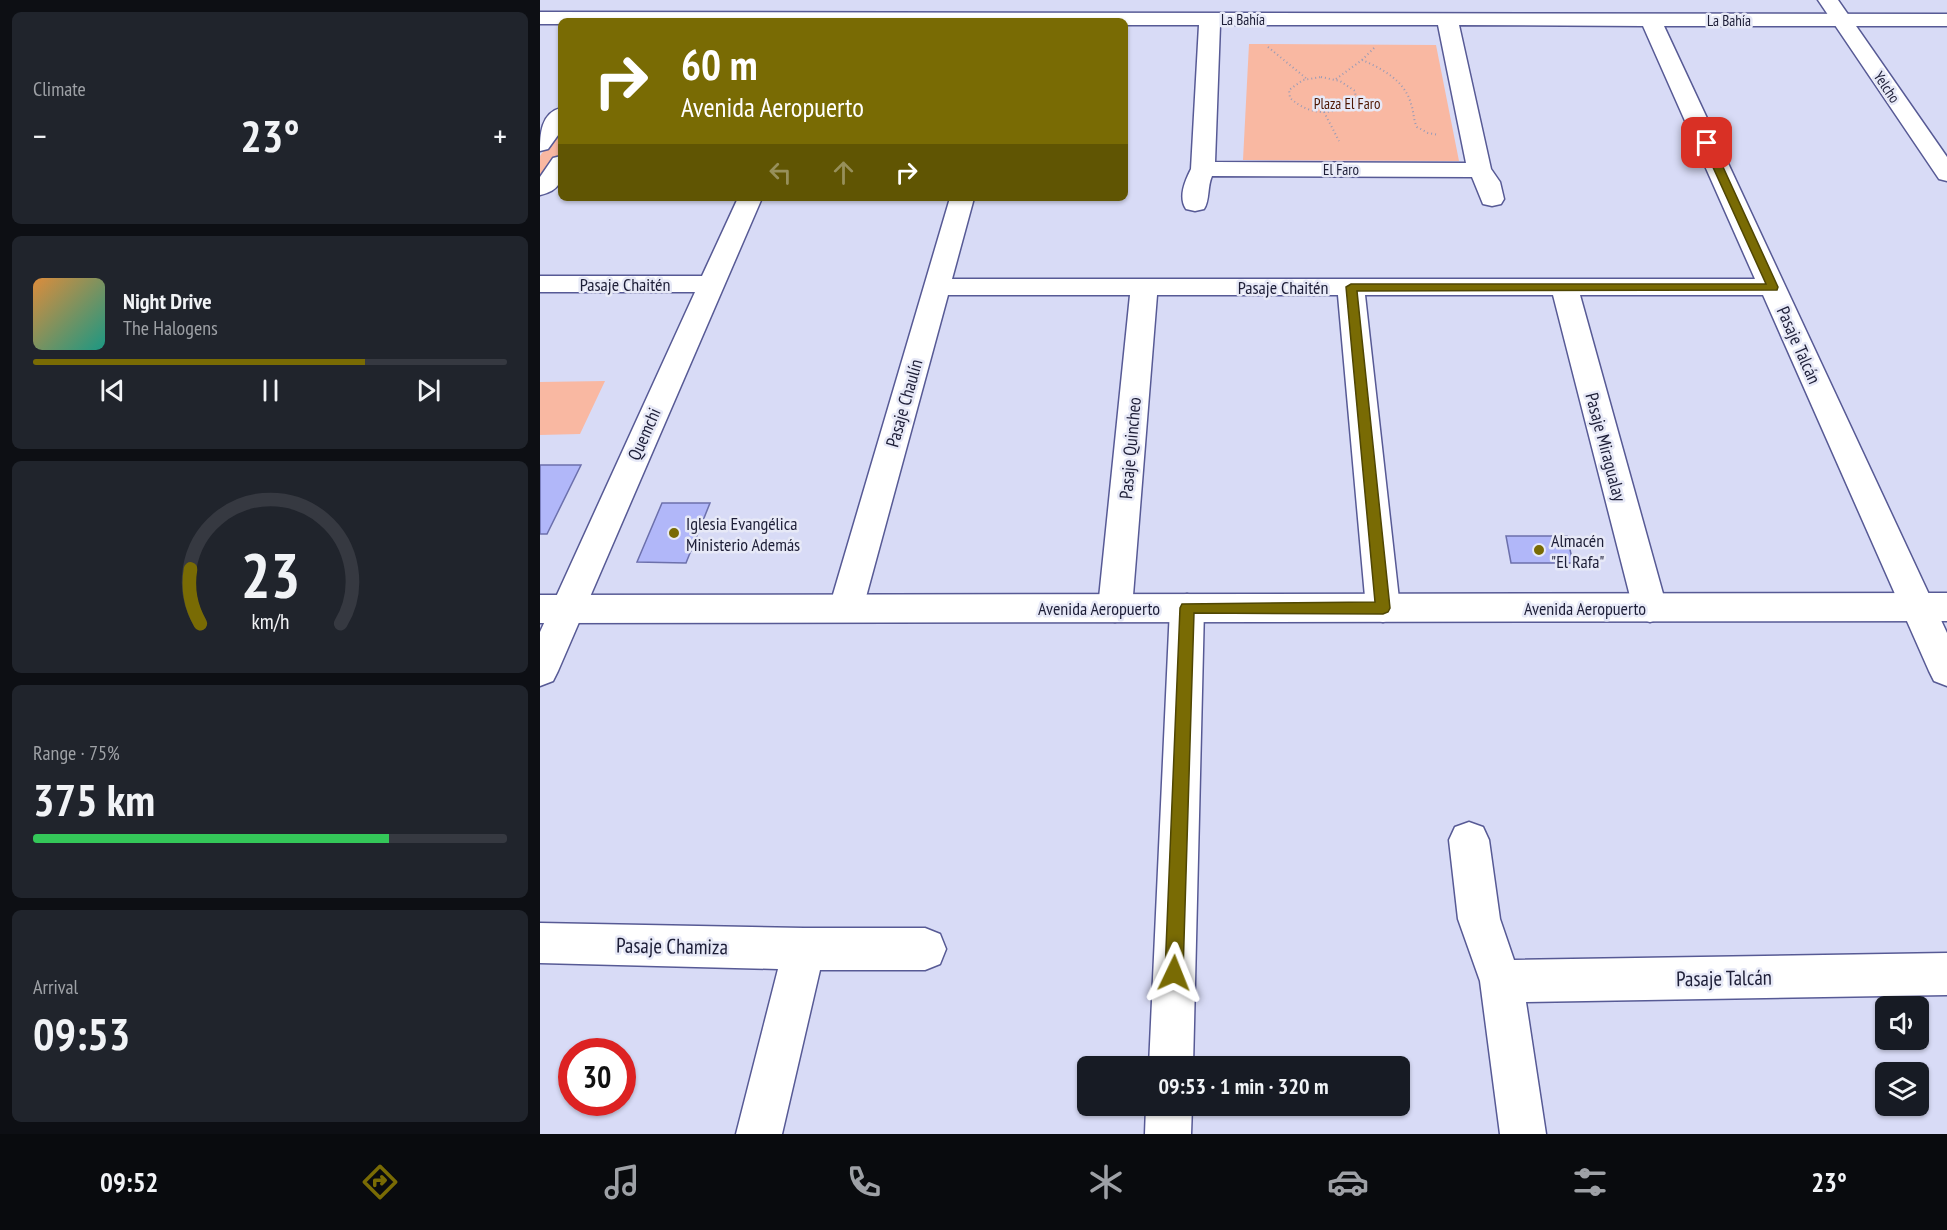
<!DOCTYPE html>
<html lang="en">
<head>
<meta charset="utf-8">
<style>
  body { margin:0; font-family:"PT Sans Narrow",sans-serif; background:#20242c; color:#f1f3f6; height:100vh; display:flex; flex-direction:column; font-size:22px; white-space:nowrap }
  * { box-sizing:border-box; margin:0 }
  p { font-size:20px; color:#9ea1a6 }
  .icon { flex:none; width:33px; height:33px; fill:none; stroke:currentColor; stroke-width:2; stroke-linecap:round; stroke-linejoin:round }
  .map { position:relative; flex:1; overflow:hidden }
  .details { display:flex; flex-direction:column; gap:12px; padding:12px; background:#0d0f14; width:540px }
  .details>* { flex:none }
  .top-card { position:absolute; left:18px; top:18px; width:570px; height:183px; border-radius:9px; box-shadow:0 2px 4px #0004; background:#796b04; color:#fff; overflow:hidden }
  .controls { position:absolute; left:1335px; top:996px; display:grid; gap:12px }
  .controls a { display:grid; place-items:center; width:54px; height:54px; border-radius:9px; background:#171b24; box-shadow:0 2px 4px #0004; font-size:30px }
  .speed { position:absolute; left:18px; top:1038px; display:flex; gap:12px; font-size:30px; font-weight:700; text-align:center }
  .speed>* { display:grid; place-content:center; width:78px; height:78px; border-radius:50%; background:#171b24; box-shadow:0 2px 4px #0004; line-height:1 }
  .speed .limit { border:9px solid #d22; background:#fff; color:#111 }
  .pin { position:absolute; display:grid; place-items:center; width:51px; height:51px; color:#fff; margin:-26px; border-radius:12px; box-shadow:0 3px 9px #0006 }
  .me { position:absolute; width:66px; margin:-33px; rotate:2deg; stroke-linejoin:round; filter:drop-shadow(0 0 4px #0008) }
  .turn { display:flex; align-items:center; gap:21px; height:126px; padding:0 24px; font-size:27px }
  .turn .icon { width:78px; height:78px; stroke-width:2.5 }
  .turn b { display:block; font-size:42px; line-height:51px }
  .lanes { display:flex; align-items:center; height:57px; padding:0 24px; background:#0003; justify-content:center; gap:30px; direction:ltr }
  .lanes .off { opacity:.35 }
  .big { font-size:45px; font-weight:700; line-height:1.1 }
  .details .widget { flex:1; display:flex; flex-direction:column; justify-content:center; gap:9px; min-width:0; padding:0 21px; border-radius:9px; background:#20242c }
  .details .dial { align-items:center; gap:0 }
  .dial svg { height:156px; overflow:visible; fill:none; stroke:#363941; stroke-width:7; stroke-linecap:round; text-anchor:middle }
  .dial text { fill:#f1f3f6; stroke:none }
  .song { display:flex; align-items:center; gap:18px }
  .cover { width:72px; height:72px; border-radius:9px; background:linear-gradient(135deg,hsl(30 70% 55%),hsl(170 70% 35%)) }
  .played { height:6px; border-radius:3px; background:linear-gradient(90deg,#796b04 70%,#363941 70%) }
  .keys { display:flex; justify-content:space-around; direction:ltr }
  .heat { display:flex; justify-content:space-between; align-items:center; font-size:33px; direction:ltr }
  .charge { height:9px; border-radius:4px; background:linear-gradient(90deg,#34c759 75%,#363941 0) }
  .trip { position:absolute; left:537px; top:1056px; width:333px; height:60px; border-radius:9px; background:#171b24; box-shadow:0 2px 4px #0004; font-weight:700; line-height:60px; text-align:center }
  .menu { display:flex; height:96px; justify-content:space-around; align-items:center; background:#090b0e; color:#9ea1a6 }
  .menu .icon { width:42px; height:42px }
  .menu .active { color:#796b04 }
  .menu b { font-size:27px; color:#f1f3f6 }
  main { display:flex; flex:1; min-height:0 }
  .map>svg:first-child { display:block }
</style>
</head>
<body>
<main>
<section class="details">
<div class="widget"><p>Climate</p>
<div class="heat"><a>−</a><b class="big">23°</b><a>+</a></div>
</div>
<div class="widget">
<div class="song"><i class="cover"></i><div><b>Night Drive</b><p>The Halogens</p></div></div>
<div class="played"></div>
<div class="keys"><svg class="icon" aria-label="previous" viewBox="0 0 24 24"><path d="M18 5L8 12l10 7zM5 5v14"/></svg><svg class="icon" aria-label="pause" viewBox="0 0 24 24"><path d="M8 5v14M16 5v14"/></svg><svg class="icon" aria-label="next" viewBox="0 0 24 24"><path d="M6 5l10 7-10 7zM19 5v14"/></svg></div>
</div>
<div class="widget dial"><svg viewBox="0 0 100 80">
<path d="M14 69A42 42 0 1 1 86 69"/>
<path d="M14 69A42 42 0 0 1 9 41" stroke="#796b04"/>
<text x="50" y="56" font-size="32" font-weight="700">23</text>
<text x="50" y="72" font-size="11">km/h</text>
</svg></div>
<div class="widget"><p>Range · 75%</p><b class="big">375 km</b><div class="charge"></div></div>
<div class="widget"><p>Arrival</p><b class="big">09:53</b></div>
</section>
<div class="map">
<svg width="1407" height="1134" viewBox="0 0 1407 1134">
  <rect width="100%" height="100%" fill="#d8dbf6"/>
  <path fill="#f9b8a2" d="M 709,44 L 896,45 L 919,161 L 703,160 Z
    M 21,126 L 21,153 L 4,179 L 0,179 L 0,156 Z
    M 65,381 L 40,434 L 0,435 L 0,382 Z"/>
  <path fill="#b1b7f9" stroke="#6c70ac" stroke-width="1.5" d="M 0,465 L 41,465 L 7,534 L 0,534 Z
    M 122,503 L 170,503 L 146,563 L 97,562 Z
    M 966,536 L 1027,536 L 1033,563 L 971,563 Z"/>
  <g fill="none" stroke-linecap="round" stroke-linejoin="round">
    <defs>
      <path id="street" d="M 0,12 L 1407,14 L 1407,26 L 1124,26 L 1407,633 L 1407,686 L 1394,681 L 1389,671 L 1223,295 L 1040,295 L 1127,608 L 1122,618 L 1110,622 L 1098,618 L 1093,608 L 1013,295 L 825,295 L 860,608 L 855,618 L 843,622 L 831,618 L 826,608 L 798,295 L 617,295 L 592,608 L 587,618 L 575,622 L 563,618 L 558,608 L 590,295 L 408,295 L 323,608 L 318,618 L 306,622 L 294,618 L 289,608 L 410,198 L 434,198 L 412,279 L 1215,279 L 1103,26 L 919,25 L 951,169 L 960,182 L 964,199 L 961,204 L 952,206 L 943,204 L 932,177 L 672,176 C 667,187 670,200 664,209 L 655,211 L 646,209 C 638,197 645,181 651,169 L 659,25 L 585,25 L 585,21 L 21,21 L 21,24 L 0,24 ZM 680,25 L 898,25 L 926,163 L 675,162 Z
        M 21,108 L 21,131 L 8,149 L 0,151 C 0,134 1,113 21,108 Z
        M 21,156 C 21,177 25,189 0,195 L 0,177 L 13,158 Z
        M 198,198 L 222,198 L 18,671 L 13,681 L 0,686 L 0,632 L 155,292 L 0,292 L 0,276 L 162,276 Z
        M 647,594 L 659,598 L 664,608 L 653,1066 L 609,1066 L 630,608 L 635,598 Z
        M 929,822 L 943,827 L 949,840 L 960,919 L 974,960 L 1407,953 L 1407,995 L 986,1002 L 1006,1134 L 960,1134 L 940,981 L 918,919 L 909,840 L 915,827 Z
        M 0,923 L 264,928 L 385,928 L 400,934 L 406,949 L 400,964 L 385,970 L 280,970 L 242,1134 L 196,1134 L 238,969 L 0,963 Z
        M 606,1106 L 652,1106 L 651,1134 L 605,1134 Z"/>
      <path id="secondary" d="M 1278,0 L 1298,0 L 1407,157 L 1407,181 L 1399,179 Z
        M 1407,593 L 1407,621 L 0,623 L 0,595 Z"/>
    </defs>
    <use href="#street" stroke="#575a95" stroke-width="3"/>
    <use href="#secondary" stroke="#575a95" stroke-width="3"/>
    <path stroke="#999bb6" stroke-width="2" stroke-dasharray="1 3" stroke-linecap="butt" d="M 728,47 L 767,79
      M 822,60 L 836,46
      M 781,77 L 800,81 L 815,91 L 816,99 C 796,117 770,116 750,98 L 749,90 L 763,80 Z
      M 796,79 L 822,60 C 843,69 865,81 871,104 C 874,111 873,120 877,127 L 888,133 L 899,135
      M 784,112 L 799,141"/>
    <use href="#street" fill="#fff" fill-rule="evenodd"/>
    <use href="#secondary" fill="#fff" fill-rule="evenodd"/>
  </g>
  <path fill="#796b04" stroke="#4f4603" stroke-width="1.5" d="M 1167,140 L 1172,143 L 1238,287 L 1237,290 L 817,291 L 850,608 L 848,612 L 843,614 L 654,613 L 643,973 L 640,979 L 634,982 L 628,979 L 625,973 L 640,608 L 642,604 L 835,602 L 806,287 L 811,284 L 1226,284 L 1162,143 Z"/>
  <g fill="#796b04" stroke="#e7e9f7" stroke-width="2">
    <circle cx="134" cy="533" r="6"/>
    <circle cx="999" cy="550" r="6"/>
  </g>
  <g text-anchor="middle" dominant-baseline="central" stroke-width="5" stroke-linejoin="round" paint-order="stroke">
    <g font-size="15" fill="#1d1e37" stroke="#e7e9f7">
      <text x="703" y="19">La Bahía</text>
      <text x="1189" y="20">La Bahía</text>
      <text transform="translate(1347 87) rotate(56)">Yelcho</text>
      <text x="801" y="169">El Faro</text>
    </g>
    <g font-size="15" fill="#4d1601" stroke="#e7e9f7">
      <text x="807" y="103">Plaza El Faro</text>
    </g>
    <g font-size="18" fill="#1d1e37" stroke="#e7e9f7">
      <text x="85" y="284">Pasaje Chaitén</text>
      <text x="743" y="287">Pasaje Chaitén</text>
      <text transform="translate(1259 345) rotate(66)">Pasaje Talcán</text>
      <text transform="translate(364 403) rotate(-74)">Pasaje Chaulín</text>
      <text transform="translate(104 434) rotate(-66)">Quemchi</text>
      <text transform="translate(1066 447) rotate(75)">Pasaje Miragualay</text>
      <text transform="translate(590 448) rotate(-85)">Pasaje Quincheo</text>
      <text x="559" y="608">Avenida Aeropuerto</text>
      <text x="1045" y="608">Avenida Aeropuerto</text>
    </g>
    <g font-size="18" fill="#1d1e37" stroke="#e7e9f7" text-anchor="start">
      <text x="146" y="523">Iglesia Evangélica<tspan x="146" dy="21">Ministerio Además</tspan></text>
      <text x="1011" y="540">Almacén<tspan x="1011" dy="21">"El Rafa"</tspan></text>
    </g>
    <g font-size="21" fill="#1d1e37" stroke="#e7e9f7">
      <text transform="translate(132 946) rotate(1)">Pasaje Chamiza</text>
      <text transform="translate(1184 978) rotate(-1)">Pasaje Talcán</text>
    </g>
  </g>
</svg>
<div class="controls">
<a><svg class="icon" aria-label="sound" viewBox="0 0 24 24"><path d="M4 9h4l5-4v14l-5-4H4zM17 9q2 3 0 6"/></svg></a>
<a><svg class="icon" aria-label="layers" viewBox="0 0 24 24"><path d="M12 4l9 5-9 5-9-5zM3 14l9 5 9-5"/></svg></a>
</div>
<div class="speed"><div class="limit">30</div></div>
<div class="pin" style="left:1167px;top:143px;background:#d93025"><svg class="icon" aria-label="arrive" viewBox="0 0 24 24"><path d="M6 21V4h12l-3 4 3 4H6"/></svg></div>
<svg class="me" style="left:634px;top:973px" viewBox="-20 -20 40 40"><path d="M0-17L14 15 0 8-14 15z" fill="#796b04" stroke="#fff" stroke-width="4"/></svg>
<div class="trip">09:53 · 1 min · 320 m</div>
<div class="top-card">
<div class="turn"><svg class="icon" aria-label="right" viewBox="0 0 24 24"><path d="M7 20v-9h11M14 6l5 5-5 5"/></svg><div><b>60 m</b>Avenida Aeropuerto</div></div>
<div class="lanes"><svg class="icon off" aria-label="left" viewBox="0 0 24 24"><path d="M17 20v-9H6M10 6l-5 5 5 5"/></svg><svg class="icon off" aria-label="ahead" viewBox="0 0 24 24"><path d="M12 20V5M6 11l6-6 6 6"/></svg><svg class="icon" aria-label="right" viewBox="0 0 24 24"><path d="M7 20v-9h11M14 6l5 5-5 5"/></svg></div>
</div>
</div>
</main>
<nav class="menu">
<b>09:52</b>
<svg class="icon active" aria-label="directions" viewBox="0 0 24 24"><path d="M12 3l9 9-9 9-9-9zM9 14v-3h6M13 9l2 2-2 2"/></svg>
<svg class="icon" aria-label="music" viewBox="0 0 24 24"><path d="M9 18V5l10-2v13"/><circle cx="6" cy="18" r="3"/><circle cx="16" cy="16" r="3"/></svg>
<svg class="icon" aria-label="phone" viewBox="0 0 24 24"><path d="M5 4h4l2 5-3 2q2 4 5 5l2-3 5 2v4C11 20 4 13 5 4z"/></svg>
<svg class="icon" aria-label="climate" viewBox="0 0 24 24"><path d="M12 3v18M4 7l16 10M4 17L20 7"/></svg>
<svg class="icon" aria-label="car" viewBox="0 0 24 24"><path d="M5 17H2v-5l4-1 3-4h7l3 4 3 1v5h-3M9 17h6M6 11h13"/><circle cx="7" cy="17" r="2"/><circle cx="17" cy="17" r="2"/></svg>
<svg class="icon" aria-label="filters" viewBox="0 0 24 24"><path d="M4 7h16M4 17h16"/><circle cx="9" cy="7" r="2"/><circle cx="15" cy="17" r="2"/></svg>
<b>23°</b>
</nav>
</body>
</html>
